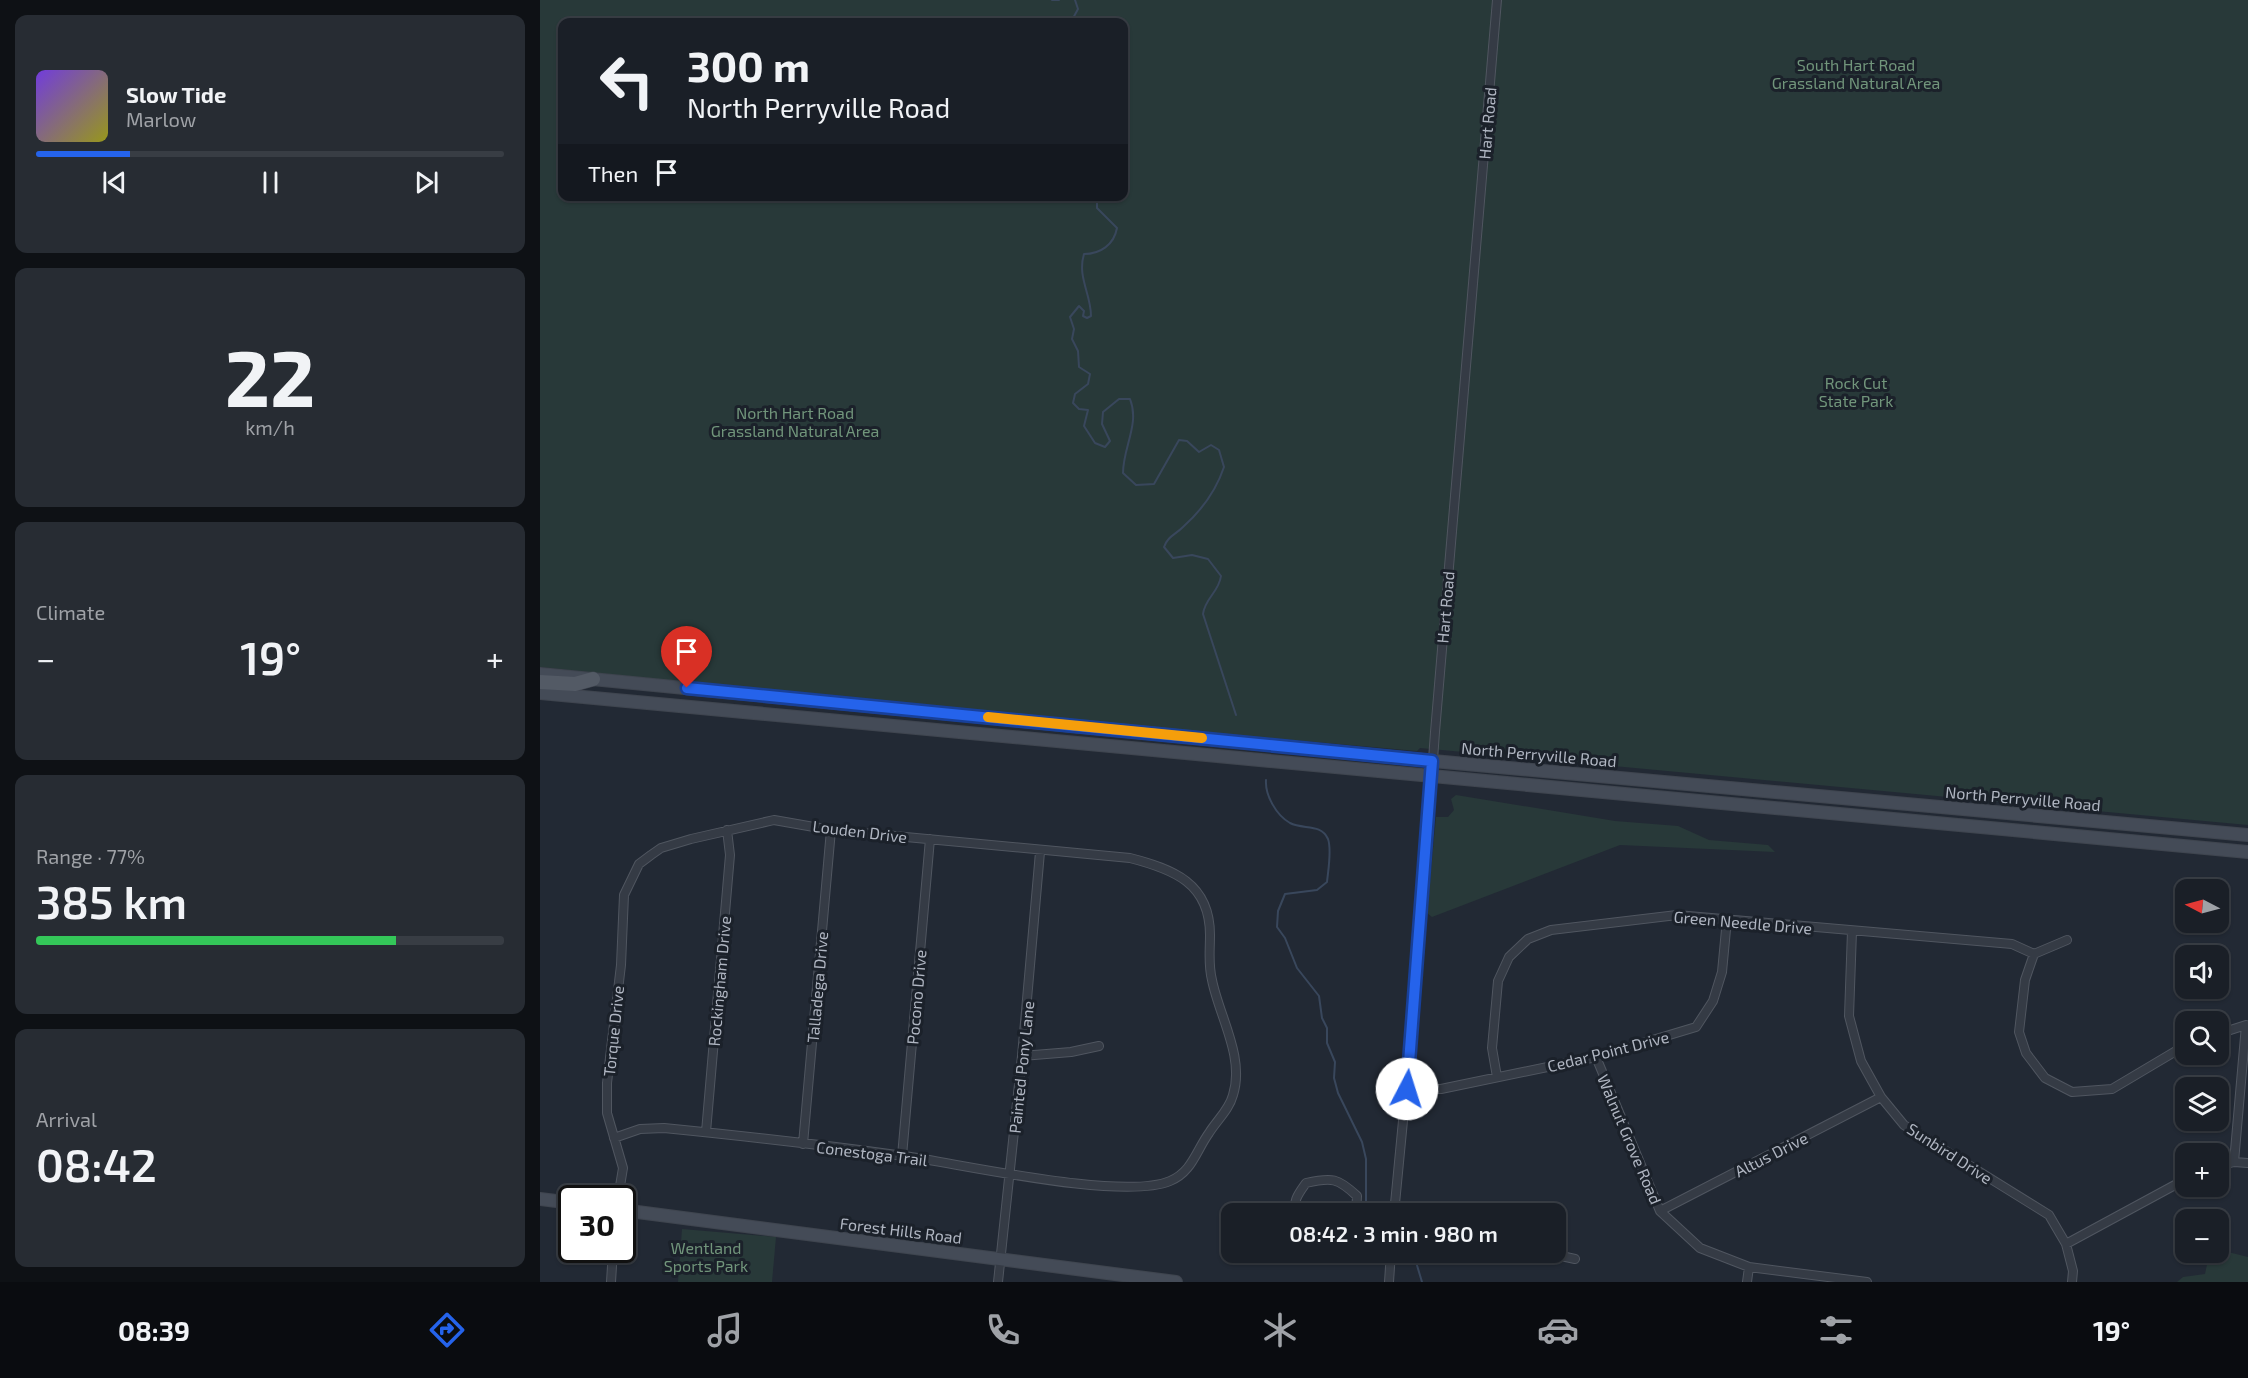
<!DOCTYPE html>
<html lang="en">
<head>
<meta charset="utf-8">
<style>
  body { margin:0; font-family:"Exo 2",sans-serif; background:#272c33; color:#f1f3f6; height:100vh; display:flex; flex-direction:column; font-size:22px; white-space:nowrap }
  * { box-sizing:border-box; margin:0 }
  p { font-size:20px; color:#9fa2a7 }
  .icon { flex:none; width:33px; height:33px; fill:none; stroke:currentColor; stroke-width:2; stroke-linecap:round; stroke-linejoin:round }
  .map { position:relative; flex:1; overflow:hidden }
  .details { display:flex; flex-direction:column; gap:15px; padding:15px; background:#0e1115; width:540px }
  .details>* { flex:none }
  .hud { position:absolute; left:18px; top:18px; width:570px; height:183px; border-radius:12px; box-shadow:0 2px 4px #0004,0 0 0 2px #383d44; background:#1a1f27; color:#f1f3f6; overflow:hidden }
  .needle { width:39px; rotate:276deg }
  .controls { position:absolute; left:1635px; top:879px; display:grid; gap:12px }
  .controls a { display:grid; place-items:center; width:54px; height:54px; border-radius:12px; background:#1a1f27; box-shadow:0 2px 4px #0004,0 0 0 2px #383d44; font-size:30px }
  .speed { position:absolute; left:18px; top:1185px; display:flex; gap:12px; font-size:30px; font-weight:700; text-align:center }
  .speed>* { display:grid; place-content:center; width:78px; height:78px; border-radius:50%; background:#1a1f27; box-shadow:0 2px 4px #0004,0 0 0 2px #383d44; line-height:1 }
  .speed .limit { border:3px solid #111; border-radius:9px; background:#fff; color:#111 }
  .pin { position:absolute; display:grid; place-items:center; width:51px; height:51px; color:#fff; margin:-62px -26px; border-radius:50% 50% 50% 0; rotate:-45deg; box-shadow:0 0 6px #0007 }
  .pin .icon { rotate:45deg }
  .me { position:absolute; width:66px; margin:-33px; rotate:5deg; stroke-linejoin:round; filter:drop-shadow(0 0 4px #0008) }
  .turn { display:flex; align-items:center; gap:21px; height:126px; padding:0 30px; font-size:27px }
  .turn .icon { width:78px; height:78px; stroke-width:2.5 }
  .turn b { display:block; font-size:42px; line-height:51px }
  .then { display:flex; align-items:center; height:57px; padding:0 30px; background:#0003; gap:12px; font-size:22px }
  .big { font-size:45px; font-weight:600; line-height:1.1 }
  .details .card { flex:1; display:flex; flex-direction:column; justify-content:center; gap:9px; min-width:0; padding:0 21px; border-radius:12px; background:#272c33 }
  .details .dial { align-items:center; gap:0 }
  .dial b { font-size:78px; line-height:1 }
  .song { display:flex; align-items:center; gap:18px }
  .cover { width:72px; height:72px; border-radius:9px; background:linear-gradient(135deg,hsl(260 70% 55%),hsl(60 70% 35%)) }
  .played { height:6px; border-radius:3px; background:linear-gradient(90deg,#2563eb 20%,#383d44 20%) }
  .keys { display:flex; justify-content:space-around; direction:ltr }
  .heat { display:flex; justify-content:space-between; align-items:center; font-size:33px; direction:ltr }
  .charge { height:9px; border-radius:4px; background:linear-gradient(90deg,#34c759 77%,#383d44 0) }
  .trip { position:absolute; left:681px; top:1203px; width:345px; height:60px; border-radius:12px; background:#1a1f27; box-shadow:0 2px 4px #0004,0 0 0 2px #383d44; font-weight:600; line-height:60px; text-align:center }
  .dock { display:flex; height:96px; justify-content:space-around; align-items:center; background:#0a0c10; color:#9fa2a7 }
  .dock .icon { width:42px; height:42px }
  .dock .active { color:#2563eb }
  .dock b { font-size:27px; color:#f1f3f6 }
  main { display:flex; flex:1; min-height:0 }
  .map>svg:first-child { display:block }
</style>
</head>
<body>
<main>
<section class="details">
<div class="card">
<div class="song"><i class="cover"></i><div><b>Slow Tide</b><p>Marlow</p></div></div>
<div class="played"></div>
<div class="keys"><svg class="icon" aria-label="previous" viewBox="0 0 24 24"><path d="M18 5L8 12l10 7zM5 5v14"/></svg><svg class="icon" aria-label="pause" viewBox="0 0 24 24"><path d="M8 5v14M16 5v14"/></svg><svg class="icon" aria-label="next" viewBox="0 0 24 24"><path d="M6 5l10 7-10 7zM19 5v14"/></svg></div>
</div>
<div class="card dial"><b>22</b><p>km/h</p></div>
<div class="card"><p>Climate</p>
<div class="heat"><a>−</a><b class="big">19°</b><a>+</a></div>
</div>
<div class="card"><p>Range · 77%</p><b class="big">385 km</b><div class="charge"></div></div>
<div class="card"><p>Arrival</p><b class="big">08:42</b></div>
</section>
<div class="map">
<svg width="1708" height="1282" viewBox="0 0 1708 1282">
  <rect width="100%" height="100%" fill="#222934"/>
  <path fill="#283939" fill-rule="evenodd" d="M 0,0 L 1708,0 L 1708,825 L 880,748 L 877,751 L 514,719 L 0,667 ZM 22,22 L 584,22 L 584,196 L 22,196 Z
    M 916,795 L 1075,821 L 1138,826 L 1169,840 L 1228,845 L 1235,852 L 1080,845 L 892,917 L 887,913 L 896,817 L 908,817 L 914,810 L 911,799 Z
    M 142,1229 L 236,1237 L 232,1282 L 138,1282 Z
    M 1684,1251 L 1708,1257 L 1708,1282 L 1637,1282 L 1643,1277 L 1665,1274 L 1669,1255 Z"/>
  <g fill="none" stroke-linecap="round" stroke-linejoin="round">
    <path stroke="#39475c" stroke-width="2" d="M 512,0 L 519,0
      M 521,22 L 525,19 L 532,20 L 538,9 L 535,0
      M 557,196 L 557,208 L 577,228 C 574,245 560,254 544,254 C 537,277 551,294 551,316 L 547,318 L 543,316 L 544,311 L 539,306 L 530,317 L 534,329 L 532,339 L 538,351 L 539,367 L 550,374 L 548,384 L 535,394 L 533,403 L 539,409 L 548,410 L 544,426 L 555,443 L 565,447 L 570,441 L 562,424 L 563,412 L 579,399 L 590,399 C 600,424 583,447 583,473 L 596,485 L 614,484 L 639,440 L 647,441 L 659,452 L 671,445 L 679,450 L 684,467 C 676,491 662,510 643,527 C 635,535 628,536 624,547 L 633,558 L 652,555 L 668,559 L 681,576 C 679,592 665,598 663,614 L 696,715
      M 726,780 C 725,795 736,815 750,823 C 763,830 781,823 788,839 C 792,850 788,871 787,882 L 777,890 L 745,894 L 738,911 L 737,927 L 745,938 L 757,968 L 779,996 L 782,1018 L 787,1028 L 787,1043 L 795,1062 L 794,1078 L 798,1093 L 822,1142 L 826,1159 L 826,1208
      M 873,1252 L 882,1282"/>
    <defs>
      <path id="street" d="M 1312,931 L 1309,1016 L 1321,1061 L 1341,1097 L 1364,1125 L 1509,1215 L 1526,1244 L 1533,1271 L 1532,1282
        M 1494,954 L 1485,980 L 1479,1032 L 1486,1053 L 1505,1078 L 1532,1092 L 1572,1089 L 1646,1045
        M 1678,1034 L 1706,1025 L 1694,1162
        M 482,1056 L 531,1052 L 559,1046
        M 1056,1057 L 1120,1211 L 1160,1248 L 1209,1267 L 1327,1282
        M 957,1077 L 952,1048 L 958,981 L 969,957 L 988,939 L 1011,930 L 1137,915 L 1472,944 L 1494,954 L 1527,940
        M 867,1089 L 901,1089 L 1056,1057 L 1156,1027 L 1173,1001 L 1182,972 L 1187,919
        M 166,1132 L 190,855 L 187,830
        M 74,1138 L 100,1129 L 124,1128 C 204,1136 284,1145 364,1156 C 422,1164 582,1201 630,1181 C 652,1172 656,1151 669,1133 C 677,1120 689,1110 693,1095 C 705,1057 679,1016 672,980 C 668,964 670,951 670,935 C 670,883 633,869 590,858 L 291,830 L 234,820 L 151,839 L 121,848 L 111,855 L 99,864 L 84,895 L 81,965 L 67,1083 L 67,1113 L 83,1168 L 78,1198
        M 263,1144 L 291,830
        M 362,1156 L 390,839
        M 1678,1166 L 1694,1162 L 1708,1163
        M 816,1211 L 845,1214
        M 1120,1211 L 1341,1097
        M 756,1214 C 752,1201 759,1193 766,1183 C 792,1177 798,1178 817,1196 L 816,1214
        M 854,1214 L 879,955 L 895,732 L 957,0
        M 1526,1244 L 1646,1179
        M 1003,1252 L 1035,1259
        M 71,1282 L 73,1250
        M 458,1282 L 482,1056 L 500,852
        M 849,1282 L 851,1252
        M 1207,1282 L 1209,1267"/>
      <path id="secondary" d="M 0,674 L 893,761 L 1708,835
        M 0,693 L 1708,852
        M 0,1199 L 32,1203
        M 82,1210 L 636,1282"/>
      <path id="primary" d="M 0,682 L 35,684 L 53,679"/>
    </defs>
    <use href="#street" stroke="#505660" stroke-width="10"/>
    <use href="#secondary" stroke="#3f454f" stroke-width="14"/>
    <use href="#primary" stroke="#3f454f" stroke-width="15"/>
    <use href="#street" stroke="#353b45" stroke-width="8"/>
    <use href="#secondary" stroke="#444b57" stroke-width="12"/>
    <use href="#primary" stroke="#535a65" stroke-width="14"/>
  </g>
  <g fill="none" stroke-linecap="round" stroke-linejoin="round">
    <defs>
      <path id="route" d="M 147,688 L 892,761 L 867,1089"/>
    </defs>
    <use href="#route" stroke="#184099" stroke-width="15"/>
    <use href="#route" stroke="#2563eb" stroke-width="10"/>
    <path stroke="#f59e0b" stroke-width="10" d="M 448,717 L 662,738"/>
  </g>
  <g text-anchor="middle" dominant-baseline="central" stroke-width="6" stroke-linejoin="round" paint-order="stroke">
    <g font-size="16" fill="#71957b" stroke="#1b212a">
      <text x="1316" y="64">South Hart Road<tspan x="1316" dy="18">Grassland Natural Area</tspan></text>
      <text x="1316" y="382">Rock Cut<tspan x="1316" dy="18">State Park</tspan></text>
      <text x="255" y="412">North Hart Road<tspan x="255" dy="18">Grassland Natural Area</tspan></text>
      <text x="166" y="1247">Wentland<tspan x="166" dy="18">Sports Park</tspan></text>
    </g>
    <g font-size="16" fill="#b0b6c2" stroke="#1b212a">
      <text transform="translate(947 123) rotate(-85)">Hart Road</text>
      <text transform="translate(905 607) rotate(-85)">Hart Road</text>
      <text transform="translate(999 754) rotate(5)">North Perryville Road</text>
      <text transform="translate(1483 798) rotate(5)">North Perryville Road</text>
      <text transform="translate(320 831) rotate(7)">Louden Drive</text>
      <text transform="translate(1203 922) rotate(5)">Green Needle Drive</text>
      <text transform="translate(179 981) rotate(-85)">Rockingham Drive</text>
      <text transform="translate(277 987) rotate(-85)">Talladega Drive</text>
      <text transform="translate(376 997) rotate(-85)">Pocono Drive</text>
      <text transform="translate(73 1031) rotate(-84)">Torque Drive</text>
      <text transform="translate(1068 1051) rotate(-14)">Cedar Point Drive</text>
      <text transform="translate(481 1067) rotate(-84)">Painted Pony Lane</text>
      <text transform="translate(1090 1139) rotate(67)">Walnut Grove Road</text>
      <text transform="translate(332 1153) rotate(7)">Conestoga Trail</text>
      <text transform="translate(1410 1153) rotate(33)">Sunbird Drive</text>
      <text transform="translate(1231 1154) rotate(-27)">Altus Drive</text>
      <text transform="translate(361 1230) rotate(7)">Forest Hills Road</text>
    </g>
  </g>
</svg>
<div class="controls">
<a><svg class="needle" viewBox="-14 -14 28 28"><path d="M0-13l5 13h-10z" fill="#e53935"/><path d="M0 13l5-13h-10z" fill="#9fa2a7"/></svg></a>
<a><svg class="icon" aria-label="sound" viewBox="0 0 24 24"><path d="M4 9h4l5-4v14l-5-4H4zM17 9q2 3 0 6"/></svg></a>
<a><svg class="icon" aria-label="search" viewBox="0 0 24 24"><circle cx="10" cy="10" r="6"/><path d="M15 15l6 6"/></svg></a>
<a><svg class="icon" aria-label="layers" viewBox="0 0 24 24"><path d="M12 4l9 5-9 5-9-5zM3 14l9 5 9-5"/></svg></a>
<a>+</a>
<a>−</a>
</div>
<div class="speed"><div class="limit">30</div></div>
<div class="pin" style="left:147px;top:688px;background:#d93025"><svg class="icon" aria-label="arrive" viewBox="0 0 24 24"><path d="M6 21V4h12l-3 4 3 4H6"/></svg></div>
<svg class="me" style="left:867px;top:1089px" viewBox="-20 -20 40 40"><circle r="19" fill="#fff"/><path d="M0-13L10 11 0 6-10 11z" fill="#2563eb"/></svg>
<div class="trip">08:42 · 3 min · 980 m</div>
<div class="hud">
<div class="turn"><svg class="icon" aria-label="left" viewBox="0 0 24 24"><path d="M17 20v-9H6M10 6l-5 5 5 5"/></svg><div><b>300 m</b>North Perryville Road</div></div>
<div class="then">Then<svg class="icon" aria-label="arrive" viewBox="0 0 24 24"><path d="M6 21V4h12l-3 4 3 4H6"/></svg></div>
</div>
</div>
</main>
<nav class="dock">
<b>08:39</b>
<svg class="icon active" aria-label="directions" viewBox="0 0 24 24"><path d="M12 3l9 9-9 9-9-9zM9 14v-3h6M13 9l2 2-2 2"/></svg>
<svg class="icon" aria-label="music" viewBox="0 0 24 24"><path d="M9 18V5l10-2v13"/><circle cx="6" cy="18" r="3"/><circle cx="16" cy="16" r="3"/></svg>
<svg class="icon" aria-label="phone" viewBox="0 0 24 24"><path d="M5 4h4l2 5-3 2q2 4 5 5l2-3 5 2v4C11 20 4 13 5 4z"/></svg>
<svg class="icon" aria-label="climate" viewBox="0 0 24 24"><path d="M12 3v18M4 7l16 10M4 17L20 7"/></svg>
<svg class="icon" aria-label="car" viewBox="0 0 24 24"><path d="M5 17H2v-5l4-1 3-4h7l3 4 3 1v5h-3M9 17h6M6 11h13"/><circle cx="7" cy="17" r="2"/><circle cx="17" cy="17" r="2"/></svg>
<svg class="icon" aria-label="filters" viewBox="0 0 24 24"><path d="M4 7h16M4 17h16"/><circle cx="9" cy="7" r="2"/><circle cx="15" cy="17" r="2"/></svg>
<b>19°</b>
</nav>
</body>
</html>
